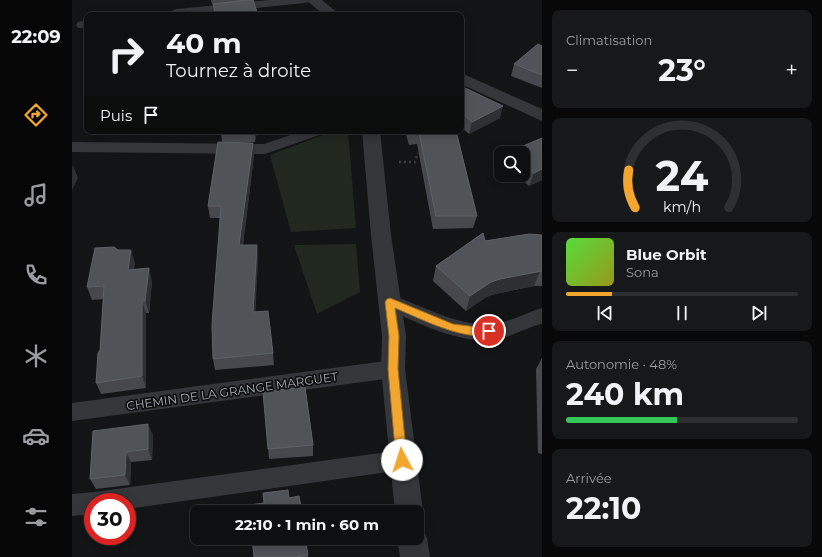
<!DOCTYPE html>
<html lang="fr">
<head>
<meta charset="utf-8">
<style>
  body { margin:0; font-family:Montserrat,sans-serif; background:#171819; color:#f1f3f6; height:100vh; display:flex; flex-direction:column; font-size:15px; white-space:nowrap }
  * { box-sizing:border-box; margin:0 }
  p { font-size:13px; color:#9b9c9f }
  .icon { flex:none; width:22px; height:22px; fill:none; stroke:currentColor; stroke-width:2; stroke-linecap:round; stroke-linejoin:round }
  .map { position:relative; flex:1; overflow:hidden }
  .panel { display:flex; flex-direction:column; gap:10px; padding:10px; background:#080809; width:280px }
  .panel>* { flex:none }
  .guide { position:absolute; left:12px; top:12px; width:380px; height:122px; border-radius:8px; box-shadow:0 2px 10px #0003,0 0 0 1px #2e2f30; background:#0e0f10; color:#f1f3f6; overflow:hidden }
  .tools { position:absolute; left:422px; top:146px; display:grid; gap:8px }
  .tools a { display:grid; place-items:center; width:36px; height:36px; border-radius:8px; background:#0e0f10; box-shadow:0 2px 10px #0003,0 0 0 1px #2e2f30; font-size:20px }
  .speed { position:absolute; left:12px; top:493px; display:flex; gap:8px; font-size:20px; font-weight:700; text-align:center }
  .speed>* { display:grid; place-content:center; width:52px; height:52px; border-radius:50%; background:#0e0f10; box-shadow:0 2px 10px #0003,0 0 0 1px #2e2f30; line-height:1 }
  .speed .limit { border:6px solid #d22; background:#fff; color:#111 }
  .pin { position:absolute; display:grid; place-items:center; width:34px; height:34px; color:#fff; margin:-17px; border:2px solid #fff; border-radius:50%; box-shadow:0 1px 4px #0007 }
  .me { position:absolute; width:44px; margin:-22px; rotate:355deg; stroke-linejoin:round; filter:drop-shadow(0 0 3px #0008) }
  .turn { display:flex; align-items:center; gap:14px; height:84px; padding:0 16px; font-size:18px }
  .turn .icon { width:52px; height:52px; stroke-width:2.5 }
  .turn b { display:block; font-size:28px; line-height:34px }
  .then { display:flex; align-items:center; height:38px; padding:0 16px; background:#0003; gap:8px; font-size:15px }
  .big { font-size:30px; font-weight:700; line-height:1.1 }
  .panel .tile { flex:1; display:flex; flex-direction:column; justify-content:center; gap:6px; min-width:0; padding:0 14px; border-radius:8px; background:#171819 }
  .panel .dial { align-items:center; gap:0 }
  .dial svg { height:104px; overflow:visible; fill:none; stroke:#2e2f30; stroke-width:7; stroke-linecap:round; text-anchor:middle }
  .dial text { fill:#f1f3f6; stroke:none }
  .song { display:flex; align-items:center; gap:12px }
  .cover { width:48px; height:48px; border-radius:6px; background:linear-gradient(135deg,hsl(110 70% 55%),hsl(60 70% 35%)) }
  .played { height:4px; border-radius:2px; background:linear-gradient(90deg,#f2a62f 20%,#2e2f30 20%) }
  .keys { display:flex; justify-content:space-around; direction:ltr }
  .heat { display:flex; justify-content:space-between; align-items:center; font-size:22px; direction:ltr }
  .charge { height:6px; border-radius:3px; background:linear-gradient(90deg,#34c759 48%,#2e2f30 0) }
  .trip { position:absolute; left:118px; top:505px; width:234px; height:40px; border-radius:8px; background:#0e0f10; box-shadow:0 2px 10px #0003,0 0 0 1px #2e2f30; font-weight:700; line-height:40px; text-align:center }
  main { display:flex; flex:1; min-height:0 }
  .tab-bar { display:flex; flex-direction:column; width:72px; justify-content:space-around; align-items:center; background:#060606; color:#9b9c9f }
  .tab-bar .icon { width:28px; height:28px }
  .tab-bar .current { color:#f2a62f }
  .tab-bar b { font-size:18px; color:#f1f3f6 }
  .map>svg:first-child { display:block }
</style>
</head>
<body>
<main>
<nav class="tab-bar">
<b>22:09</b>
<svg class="icon current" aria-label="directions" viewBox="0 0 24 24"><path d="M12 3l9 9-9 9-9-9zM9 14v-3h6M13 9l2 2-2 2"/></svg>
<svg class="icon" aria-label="music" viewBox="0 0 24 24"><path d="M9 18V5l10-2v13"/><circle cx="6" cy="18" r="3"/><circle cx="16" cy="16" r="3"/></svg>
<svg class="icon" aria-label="phone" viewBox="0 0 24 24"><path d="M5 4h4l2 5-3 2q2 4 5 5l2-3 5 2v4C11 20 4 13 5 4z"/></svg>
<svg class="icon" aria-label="climate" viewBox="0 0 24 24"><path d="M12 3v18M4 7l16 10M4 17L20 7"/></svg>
<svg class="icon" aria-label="car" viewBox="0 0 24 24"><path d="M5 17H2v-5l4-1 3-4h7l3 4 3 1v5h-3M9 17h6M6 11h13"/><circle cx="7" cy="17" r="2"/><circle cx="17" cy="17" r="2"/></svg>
<svg class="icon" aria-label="filters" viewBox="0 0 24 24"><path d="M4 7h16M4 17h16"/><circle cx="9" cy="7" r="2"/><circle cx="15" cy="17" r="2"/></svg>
</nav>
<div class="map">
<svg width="470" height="557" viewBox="0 0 470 557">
  <rect width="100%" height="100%" fill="#131415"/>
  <path fill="#202820" d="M 261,131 L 276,131 L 284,228 L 219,232 L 198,155 Z
    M 284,244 L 288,292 L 245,314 L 222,245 Z"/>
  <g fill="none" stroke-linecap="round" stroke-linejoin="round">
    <path stroke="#3b3d41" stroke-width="2.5" stroke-dasharray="2 3" stroke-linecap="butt" d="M 327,162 L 343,162 L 346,153"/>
    <path fill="#35363a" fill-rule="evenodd" d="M 198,0 L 238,0 L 236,2 L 232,3 L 120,15 L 100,15 L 99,13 L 101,10 L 105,9 Z
      M 15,20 L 15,28 L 6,28 L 4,25 L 6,22 Z
      M 230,131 L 252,131 L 250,134 L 193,154 L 0,152 L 0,142 L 192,144 Z
      M 318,295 C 354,306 387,329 426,323 C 441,321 455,312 470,308 L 470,324 C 455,327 442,336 426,339 C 386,345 347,323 311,307 L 309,302 L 311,297 Z
      M 321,360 L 328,363 L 331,369 L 328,375 L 321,378 L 0,421 L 0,403 Z
      M 330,450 L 338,453 L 341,460 L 338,467 L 330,470 L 55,509 L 55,502 L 21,502 L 21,514 L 0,516 L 0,494 L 22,492 Z"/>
    <path fill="#35363a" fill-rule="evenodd" d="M 234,0 L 250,0 L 268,15 L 252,15 Z
      M 389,73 L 470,109 L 470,121 L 389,84 Z
      M 290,131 L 308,131 L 319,235 L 334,336 L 333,369 L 351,512 L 347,522 L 345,523 L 345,512 L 323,512 L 309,369 L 310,336 L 299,235 Z
      M 345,525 L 350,528 L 355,538 L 358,557 L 328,557 L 325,538 L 345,538 Z"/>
  </g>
  <path fill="#46484d" d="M 139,0 L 171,0 L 186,15 L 142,15 L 141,4 L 140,4 Z
    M 470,46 L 470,88 L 439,76 L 442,64 Z
    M 389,86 L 428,118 L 397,134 L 389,127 Z
    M 120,131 L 185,131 L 183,142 L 150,142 L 149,132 L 120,134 Z
    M 333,131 L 384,131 L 405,216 L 401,228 L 361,229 L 345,144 L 337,145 Z
    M 470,138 L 470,180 L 457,186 L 445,175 L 451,175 L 451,153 L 437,153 L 437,152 Z
    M 182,155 L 171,245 L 186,257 L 183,312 L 201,353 L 202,365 L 143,370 L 141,359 L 148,218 L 138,218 L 136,206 Z
    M 470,235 L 470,286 L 462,286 L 423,294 L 414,297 L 394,311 L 361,281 L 364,266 L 413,241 Z
    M 63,263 L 62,269 L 80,281 L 77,313 L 74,313 L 74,388 L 29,394 L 24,383 L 28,350 L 32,299 L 20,300 L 15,287 Z
    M 470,358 L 470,454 L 466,453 L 464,369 Z
    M 191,392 L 241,445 L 241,456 L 197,459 Z
    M 21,431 L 81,435 L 80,460 L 59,462 L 58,485 L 24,489 L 18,479 Z
    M 236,555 L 236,557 L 182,557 Z"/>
  <path fill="#2d2f32" d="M 431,106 L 428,118 L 397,134 L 400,122 Z
    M 183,131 L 185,131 L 183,142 Z
    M 181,143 L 182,155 L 169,257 L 167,245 Z
    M 1,165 L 6,178 L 0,190 L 0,169 Z
    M 470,169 L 470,180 L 457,186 L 462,173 Z
    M 185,245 L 186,257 L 183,324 L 181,312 Z
    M 59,250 L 63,263 L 60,282 L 56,270 Z
    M 77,268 L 80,281 L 77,313 L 73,301 Z
    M 468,271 L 462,286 L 423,294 L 414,297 L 394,311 L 398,296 L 419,282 L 428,279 Z
    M 70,301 L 74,313 L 74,388 L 70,376 Z
    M 76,424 L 81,435 L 80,460 L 76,449 Z
    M 54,452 L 59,462 L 58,485 L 53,475 Z"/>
  <path fill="#505358" stroke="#5e6167" d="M 176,0 L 181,0 L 186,15 L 144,15 L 141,4 Z
    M 466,44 L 470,46 L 470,75 L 442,64 Z
    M 389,86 L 431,106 L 400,122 L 389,112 Z
    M 338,131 L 384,131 L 405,216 L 364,216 L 347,132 L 339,133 Z
    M 470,138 L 470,169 L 462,173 L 451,164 L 451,153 L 438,153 L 437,152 Z
    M 146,142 L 181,143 L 167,245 L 185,245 L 181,312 L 196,311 L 201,353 L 141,359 L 140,324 L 149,206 L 136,206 Z
    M 411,233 L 413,241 L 457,234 L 470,235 L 470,271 L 428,279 L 419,282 L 398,296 L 364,266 Z
    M 42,247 L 46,250 L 59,250 L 56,270 L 77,268 L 73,301 L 70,301 L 70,376 L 24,383 L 26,353 L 28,350 L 32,286 L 15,287 L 23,248 Z
    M 233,387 L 241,445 L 196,449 L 191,392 Z
    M 76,424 L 76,449 L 54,452 L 53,475 L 18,479 L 21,431 Z
    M 216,490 L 217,498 L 227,496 L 230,512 L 177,512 L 177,505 L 192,503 L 191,493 Z
    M 180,538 L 233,538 L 236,555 L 224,557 L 182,557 Z"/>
  <path fill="#f2a62f" stroke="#9d6c1f" d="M 318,298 L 381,324 L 421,329 L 422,331 L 421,334 C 395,343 347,318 323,308 L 327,336 L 326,369 L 335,460 L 333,464 L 330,465 L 326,464 L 324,460 L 316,369 L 317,336 L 313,302 L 315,299 Z"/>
  <g text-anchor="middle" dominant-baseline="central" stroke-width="3.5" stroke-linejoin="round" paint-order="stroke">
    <g font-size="12" fill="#a5abb6" stroke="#0f0f10">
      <text transform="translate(160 391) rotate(-8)">CHEMIN DE LA GRANGE MARGUET</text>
    </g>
  </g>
</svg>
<div class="tools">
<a><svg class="icon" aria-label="search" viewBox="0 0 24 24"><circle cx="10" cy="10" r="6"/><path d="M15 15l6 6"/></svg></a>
</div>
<div class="speed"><div class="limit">30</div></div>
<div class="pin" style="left:417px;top:331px;background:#d93025"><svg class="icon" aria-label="arrive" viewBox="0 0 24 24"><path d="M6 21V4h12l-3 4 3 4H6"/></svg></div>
<svg class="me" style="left:330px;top:460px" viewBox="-20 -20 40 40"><circle r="19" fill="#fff"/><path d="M0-13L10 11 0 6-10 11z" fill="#f2a62f"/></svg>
<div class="trip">22:10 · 1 min · 60 m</div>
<div class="guide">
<div class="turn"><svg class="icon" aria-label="right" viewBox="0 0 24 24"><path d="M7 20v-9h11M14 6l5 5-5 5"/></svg><div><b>40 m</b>Tournez à droite</div></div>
<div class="then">Puis<svg class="icon" aria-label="arrive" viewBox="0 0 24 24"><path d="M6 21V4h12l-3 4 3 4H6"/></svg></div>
</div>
</div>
<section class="panel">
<div class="tile"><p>Climatisation</p>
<div class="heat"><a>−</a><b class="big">23°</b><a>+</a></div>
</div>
<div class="tile dial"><svg viewBox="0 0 100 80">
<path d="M14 69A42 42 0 1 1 86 69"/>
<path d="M14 69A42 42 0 0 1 9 40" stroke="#f2a62f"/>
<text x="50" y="56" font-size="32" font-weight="700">24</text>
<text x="50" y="72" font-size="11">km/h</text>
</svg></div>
<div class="tile">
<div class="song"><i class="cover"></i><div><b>Blue Orbit</b><p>Sona</p></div></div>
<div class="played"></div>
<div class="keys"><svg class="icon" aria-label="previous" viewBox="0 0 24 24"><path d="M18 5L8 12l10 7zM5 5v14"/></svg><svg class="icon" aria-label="pause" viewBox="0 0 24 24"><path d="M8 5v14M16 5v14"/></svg><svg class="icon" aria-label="next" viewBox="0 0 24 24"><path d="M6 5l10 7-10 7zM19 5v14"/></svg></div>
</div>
<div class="tile"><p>Autonomie · 48%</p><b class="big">240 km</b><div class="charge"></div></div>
<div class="tile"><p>Arrivée</p><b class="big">22:10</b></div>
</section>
</main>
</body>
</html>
